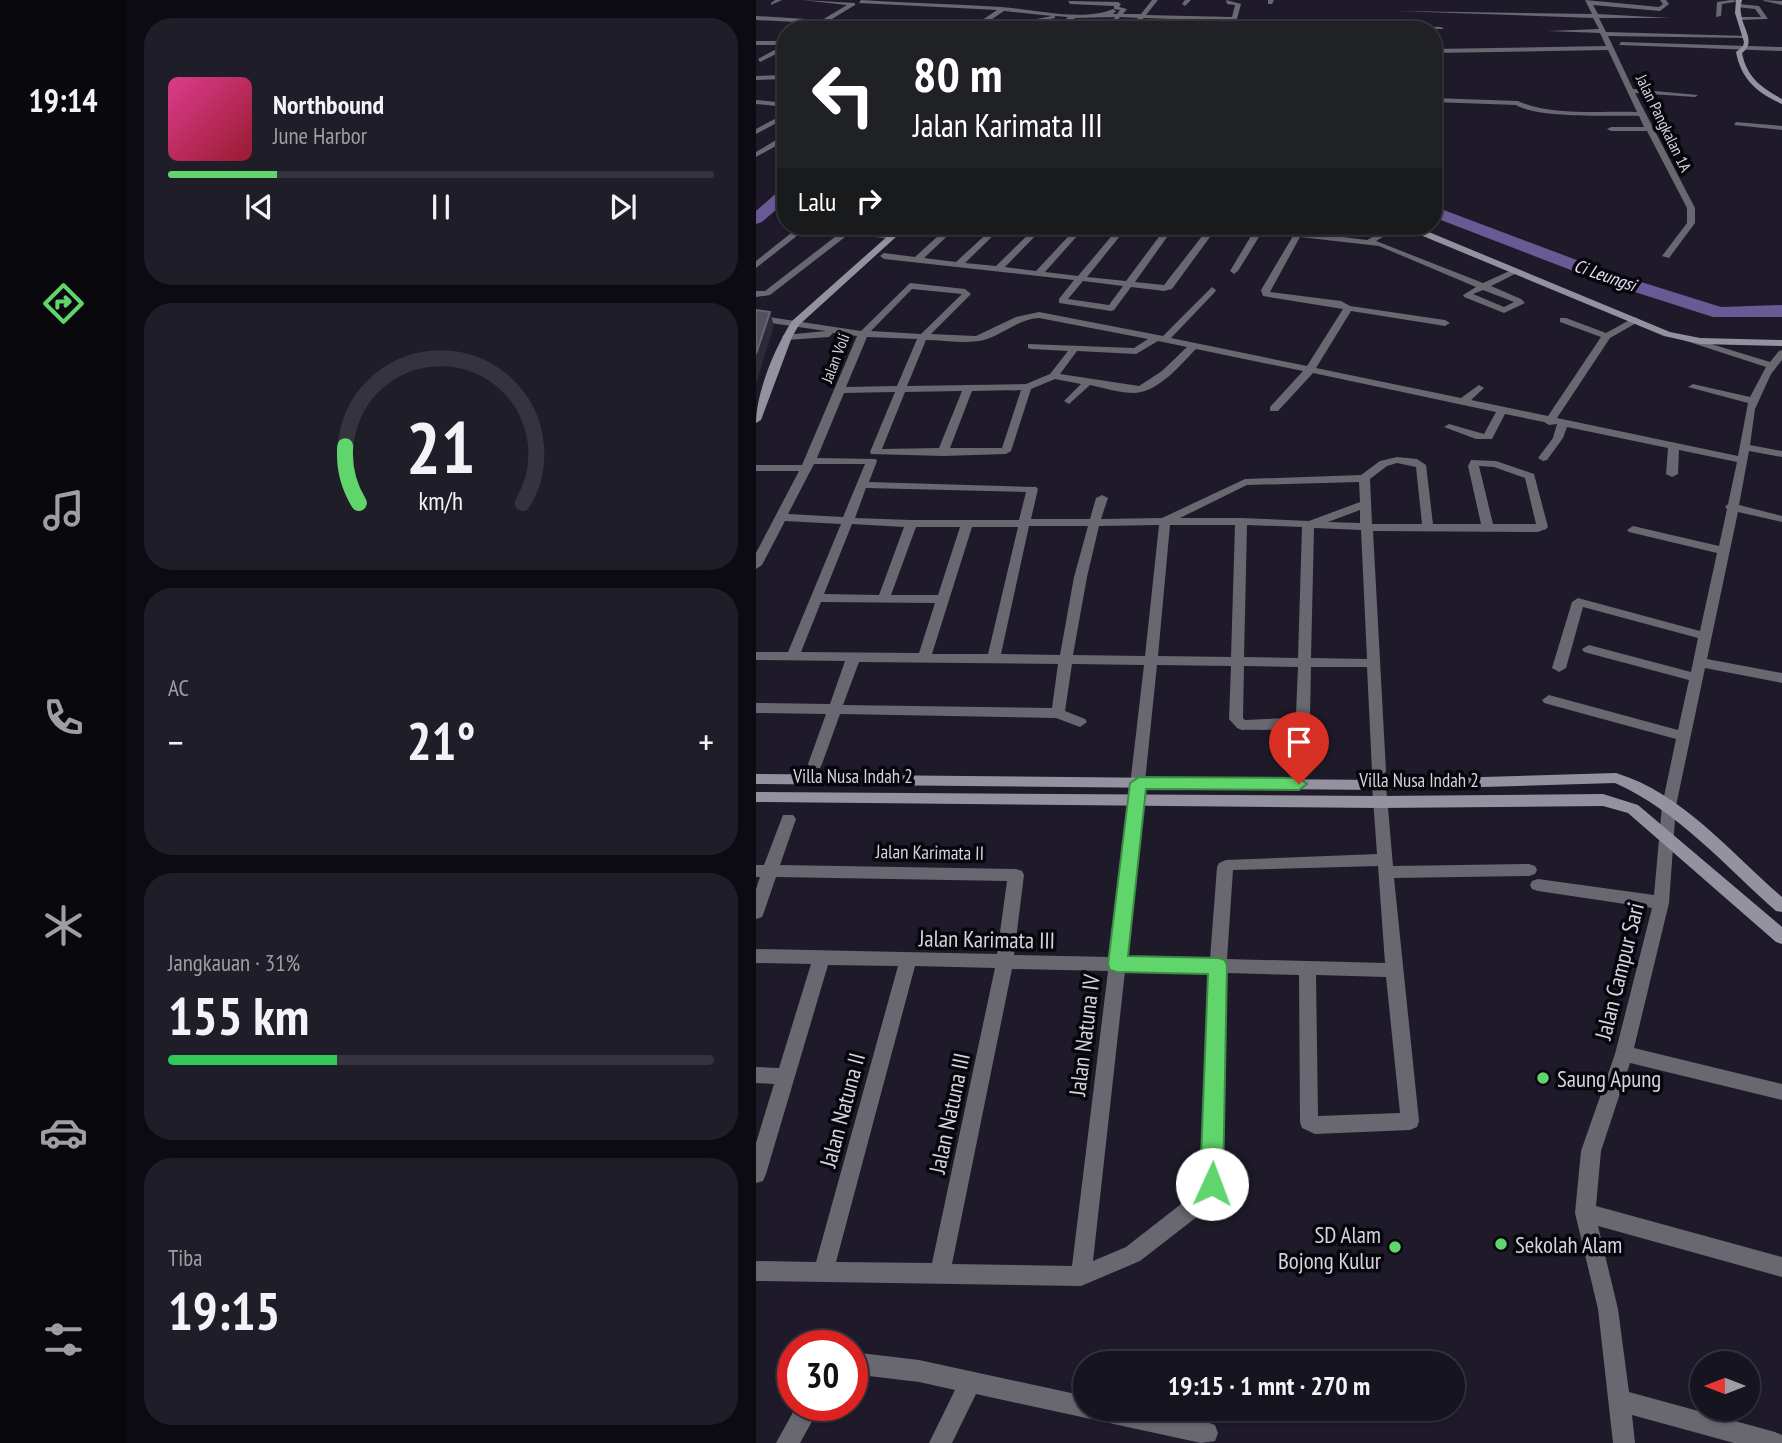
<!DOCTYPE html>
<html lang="id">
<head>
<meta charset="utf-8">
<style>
  body { margin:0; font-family:"PT Sans Narrow",sans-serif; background:#1f1d28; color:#f1f3f6; height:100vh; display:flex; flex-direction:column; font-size:26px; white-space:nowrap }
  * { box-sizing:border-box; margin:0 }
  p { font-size:23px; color:#9e9ea4 }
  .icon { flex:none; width:38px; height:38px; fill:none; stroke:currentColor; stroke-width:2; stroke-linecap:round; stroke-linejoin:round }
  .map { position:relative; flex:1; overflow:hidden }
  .details { display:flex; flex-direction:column; gap:18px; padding:18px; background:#0c0b11; width:630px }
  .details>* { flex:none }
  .top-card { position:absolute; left:21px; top:21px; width:665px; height:214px; border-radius:28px; box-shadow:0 2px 5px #0004,0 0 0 2px #35333d; background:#202124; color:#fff; overflow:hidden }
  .needle { width:46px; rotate:270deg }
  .tools { position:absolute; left:934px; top:1351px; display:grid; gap:14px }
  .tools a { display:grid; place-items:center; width:70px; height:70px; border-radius:50%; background:#16141f; box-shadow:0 2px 5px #0004,0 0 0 2px #35333d; font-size:35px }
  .speed { position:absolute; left:21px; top:1330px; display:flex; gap:14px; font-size:35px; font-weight:700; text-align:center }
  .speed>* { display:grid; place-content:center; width:91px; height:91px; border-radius:50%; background:#16141f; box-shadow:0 2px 5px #0004,0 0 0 2px #35333d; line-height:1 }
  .speed .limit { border:10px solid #d22; background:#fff; color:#111 }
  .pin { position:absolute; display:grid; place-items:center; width:60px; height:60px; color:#fff; margin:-72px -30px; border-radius:50% 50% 50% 0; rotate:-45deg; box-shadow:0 0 7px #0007 }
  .pin .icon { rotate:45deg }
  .me { position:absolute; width:77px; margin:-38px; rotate:2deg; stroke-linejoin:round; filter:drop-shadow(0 0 5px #0008) }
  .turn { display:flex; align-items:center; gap:24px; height:147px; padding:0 21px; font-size:32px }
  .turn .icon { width:91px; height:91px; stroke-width:2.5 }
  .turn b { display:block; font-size:49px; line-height:60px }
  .then { display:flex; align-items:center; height:66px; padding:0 21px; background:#0003; gap:14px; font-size:26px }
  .big { font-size:52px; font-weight:600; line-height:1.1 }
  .details .widget { flex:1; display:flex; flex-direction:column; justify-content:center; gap:10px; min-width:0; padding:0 24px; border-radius:28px; background:#1f1d28 }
  .details .dial { align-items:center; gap:0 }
  .dial svg { height:182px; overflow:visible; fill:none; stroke:#35333d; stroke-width:7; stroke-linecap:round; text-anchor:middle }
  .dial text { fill:#f1f3f6; stroke:none }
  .song { display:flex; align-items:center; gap:21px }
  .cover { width:84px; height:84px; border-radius:10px; background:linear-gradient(135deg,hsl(330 70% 55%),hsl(350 70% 35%)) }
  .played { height:7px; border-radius:4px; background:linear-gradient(90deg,#5fd56b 20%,#35333d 20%) }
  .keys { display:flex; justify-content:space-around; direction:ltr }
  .heat { display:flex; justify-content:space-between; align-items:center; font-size:38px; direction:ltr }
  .charge { height:10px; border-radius:5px; background:linear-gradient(90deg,#34c759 31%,#35333d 0) }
  .trip { position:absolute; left:317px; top:1351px; width:392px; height:70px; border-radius:35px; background:#16141f; box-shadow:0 2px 5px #0004,0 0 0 2px #35333d; font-weight:600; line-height:70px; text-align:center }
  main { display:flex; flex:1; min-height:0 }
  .tab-bar { display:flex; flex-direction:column; width:126px; justify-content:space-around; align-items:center; background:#09080c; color:#9e9ea4 }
  .tab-bar .icon { width:49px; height:49px }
  .tab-bar .on { color:#5fd56b }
  .tab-bar b { font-size:32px; color:#f1f3f6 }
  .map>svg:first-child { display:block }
</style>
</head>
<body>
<main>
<nav class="tab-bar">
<b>19:14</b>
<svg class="icon on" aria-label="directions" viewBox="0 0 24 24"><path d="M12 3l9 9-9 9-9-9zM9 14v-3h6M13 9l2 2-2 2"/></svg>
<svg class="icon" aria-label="music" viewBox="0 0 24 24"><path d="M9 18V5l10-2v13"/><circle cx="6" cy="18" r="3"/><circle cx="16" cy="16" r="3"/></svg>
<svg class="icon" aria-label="phone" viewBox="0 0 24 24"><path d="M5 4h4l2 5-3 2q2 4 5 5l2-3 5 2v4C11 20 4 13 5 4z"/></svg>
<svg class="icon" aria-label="climate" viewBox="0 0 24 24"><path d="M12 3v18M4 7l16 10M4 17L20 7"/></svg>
<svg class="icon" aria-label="car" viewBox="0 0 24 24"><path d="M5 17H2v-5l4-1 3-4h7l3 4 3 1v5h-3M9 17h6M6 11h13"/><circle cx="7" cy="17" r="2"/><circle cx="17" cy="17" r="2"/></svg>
<svg class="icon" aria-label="filters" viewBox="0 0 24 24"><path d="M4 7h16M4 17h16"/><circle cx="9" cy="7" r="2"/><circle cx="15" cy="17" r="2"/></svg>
</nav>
<section class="details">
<div class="widget">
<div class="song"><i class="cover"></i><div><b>Northbound</b><p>June Harbor</p></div></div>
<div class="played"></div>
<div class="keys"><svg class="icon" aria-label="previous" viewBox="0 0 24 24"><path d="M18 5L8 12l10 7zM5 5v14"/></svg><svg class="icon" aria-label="pause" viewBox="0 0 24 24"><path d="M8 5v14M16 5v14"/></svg><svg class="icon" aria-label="next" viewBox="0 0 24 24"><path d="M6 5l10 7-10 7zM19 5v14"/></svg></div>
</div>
<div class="widget dial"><svg viewBox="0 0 100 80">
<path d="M14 69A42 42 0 1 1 86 69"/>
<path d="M14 69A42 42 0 0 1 8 44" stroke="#5fd56b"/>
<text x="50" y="56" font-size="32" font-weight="700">21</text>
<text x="50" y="72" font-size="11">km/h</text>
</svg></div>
<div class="widget"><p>AC</p>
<div class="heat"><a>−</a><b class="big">21°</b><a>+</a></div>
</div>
<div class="widget"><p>Jangkauan · 31%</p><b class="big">155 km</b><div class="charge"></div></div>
<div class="widget"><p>Tiba</p><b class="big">19:15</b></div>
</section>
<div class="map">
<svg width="1026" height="1443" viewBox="0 0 1026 1443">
  <rect width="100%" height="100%" fill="#1e1a29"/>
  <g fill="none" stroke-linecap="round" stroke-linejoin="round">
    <path fill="#695994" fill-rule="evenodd" d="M 30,188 L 30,201 L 6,222 L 0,224 L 0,211 L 24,190 Z
      M 677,206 L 850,271 L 965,307 L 1026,305 L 1026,317 L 957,317 L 838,279 L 677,217 Z"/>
    <path fill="#69676f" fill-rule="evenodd" d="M 19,0 L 26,0 L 15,5 L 15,3 Z
      M 46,0 L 99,3 L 99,5 L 71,22 L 116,30 L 66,25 L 58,30 L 50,30 L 60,23 L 0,20 L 0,16 L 66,20 L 91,5 Z
      M 105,0 C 152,3 198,4 245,7 C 278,9 327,22 357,9 L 360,11 L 357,14 L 361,14 L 364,10 L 358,9 L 358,6 L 314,4 L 312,1 L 362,2 L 365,4 L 363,7 L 371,9 L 367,14 L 385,14 L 396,0 L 402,0 L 390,15 L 476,17 L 479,5 L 471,4 L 470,0 L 485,4 L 478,30 L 472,30 L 475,21 L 388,18 L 383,22 L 380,20 L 382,18 L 364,17 L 359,24 L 376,26 L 374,29 L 353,26 L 359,17 L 319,18 L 306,30 L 299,30 L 312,17 L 299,16 L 299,18 L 270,24 L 264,30 L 257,30 L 266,22 L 296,16 L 248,11 L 220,30 L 164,22 L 167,20 L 216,27 L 241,10 L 103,3 Z
      M 429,0 L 435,0 L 429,6 L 426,4 Z
      M 512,0 L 518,0 L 516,4 L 512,4 Z
      M 829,0 L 903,7 L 907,4 L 904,0 L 910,0 L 913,4 L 904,11 L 837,5 L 842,14 L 914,18 L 843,18 L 850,32 L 992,36 L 989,38 L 852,36 L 877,89 L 942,95 L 939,97 L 879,93 L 939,208 L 939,223 L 913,258 L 906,256 L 931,223 L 931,208 L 891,131 L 855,131 L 851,129 L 855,127 L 888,127 L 883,116 C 854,115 783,119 760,105 L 677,102 L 677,98 L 762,101 C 794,116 844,111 881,112 L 852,50 L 677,53 L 677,49 L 850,46 L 844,33 L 792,31 L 843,29 L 837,18 L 640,11 L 836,14 Z
      M 975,0 L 984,1 L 966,4 L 965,16 L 960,17 L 961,2 Z
      M 1007,0 L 1026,1 L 1026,5 L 1008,1 Z
      M 982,4 L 1003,6 L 1012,19 L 981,20 L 983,17 L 1005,17 L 999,9 L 980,7 Z
      M 159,25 L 161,28 L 136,30 L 139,28 Z
      M 648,26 L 685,27 L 688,29 L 646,29 Z
      M 0,41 L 30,41 L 30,49 L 4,62 L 2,59 L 28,45 L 0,45 Z
      M 865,42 L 1026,47 L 1026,51 L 863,45 Z
      M 30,75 L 30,79 L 0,80 L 0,76 Z
      M 0,100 L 30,103 L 30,107 L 0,104 Z
      M 30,113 L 30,118 L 0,134 L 0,129 Z
      M 980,122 L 1026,126 L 1026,130 L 978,125 Z
      M 20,140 L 27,142 L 0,157 L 0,152 Z
      M 44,226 L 90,228 L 93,226 L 102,226 L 98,230 L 140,237 L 136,239 L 93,234 L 14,295 L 0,297 L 0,291 L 9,291 L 84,233 L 51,228 L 0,268 L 0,261 Z
      M 193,226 L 202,226 L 168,258 L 200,262 L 239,226 L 247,226 L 209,263 L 240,266 L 281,226 L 289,226 L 249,267 L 280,271 L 322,226 L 330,226 L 289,272 L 322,276 L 364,226 L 372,226 L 331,277 L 370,281 L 411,226 L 419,226 L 379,282 L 408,285 L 454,226 L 462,226 L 416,289 L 408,291 L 375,287 L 358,310 L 355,311 L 303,303 L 303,299 L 318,280 L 128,259 L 124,256 L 128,253 L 159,257 ZM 327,281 L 367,286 L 353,305 L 312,299 Z
      M 469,226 L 504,227 L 539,231 L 543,226 L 549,226 L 547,232 L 611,240 L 636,226 L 646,226 L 620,241 L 727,283 L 758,269 L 765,271 L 735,286 L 765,299 L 769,303 L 748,313 L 708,297 L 707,295 L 720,287 L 623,246 L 544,237 L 514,292 L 585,301 L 594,306 L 689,320 L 694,323 L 689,326 L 595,311 L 560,368 L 705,398 L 723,385 L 728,388 L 715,400 L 792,416 L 845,337 L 804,322 L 804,318 L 810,318 L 850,333 L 879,317 L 884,320 L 882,322 L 854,338 L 801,418 L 982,456 L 992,403 L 932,387 L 937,384 L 994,397 L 1010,367 L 921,338 L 929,336 L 1014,362 L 1023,351 L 1026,350 L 1026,360 L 1015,374 L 999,409 L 994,445 L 1026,451 L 1026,457 L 993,451 L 983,505 L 1026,516 L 1026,522 L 982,512 L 951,659 L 1026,673 L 1026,683 L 949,668 L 920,806 L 913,903 L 878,1048 L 1026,1084 L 1026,1100 L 874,1063 L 845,1151 L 840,1206 L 1026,1257 L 1026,1277 L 842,1226 L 862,1309 L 873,1392 L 1019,1432 L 1026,1435 L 1026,1443 L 978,1443 L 876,1415 L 879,1443 L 857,1443 L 842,1309 L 819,1213 L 825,1151 L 859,1054 L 896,908 L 782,891 L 776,889 L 774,885 L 776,881 L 782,879 L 898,895 L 906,806 L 920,739 L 788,703 L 786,700 L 793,695 L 922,730 L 933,680 L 828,652 L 826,649 L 833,645 L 935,672 L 942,638 L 827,607 L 810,668 L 803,672 L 796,668 L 816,602 L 822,598 L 944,631 L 961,553 L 873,532 L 871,530 L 877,526 L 963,546 L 971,509 L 969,507 L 972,504 L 981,462 L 923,450 L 922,474 L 916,477 L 910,474 L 912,448 L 811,427 L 807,438 L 791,460 L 787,461 L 782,458 L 797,438 L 801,424 L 793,425 L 788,422 L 749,414 L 736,439 L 720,439 L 688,427 L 693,424 L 728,434 L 740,412 L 557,373 L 522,411 L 514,411 L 514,407 L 547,371 L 440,349 C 424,365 403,392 378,393 C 364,393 348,388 334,385 L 313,404 L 308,401 L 325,384 L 299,379 L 275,389 L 255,451 L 250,454 L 187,456 L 115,454 L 114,452 L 139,392 L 88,393 L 61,458 L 120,459 L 121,461 L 113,482 L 280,487 L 282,489 L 275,519 L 334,519 L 340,498 L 346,495 L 352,498 L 345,519 L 406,518 L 489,479 L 605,475 L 624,461 L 641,457 L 661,459 L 670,465 L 677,524 L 725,524 L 712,466 L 715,460 L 740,461 L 778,474 L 792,527 L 790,529 L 782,532 L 617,531 L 630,771 L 628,775 L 618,775 L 616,771 L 611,667 L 555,667 L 554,716 C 539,734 508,729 486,730 L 481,728 L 473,719 L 475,666 L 401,665 L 371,957 L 454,959 L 461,867 L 463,863 L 470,860 L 621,854 L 616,785 L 618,781 L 628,781 L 630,785 L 637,866 L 773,864 L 779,866 L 781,870 L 779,874 L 773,876 L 638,878 L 663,1121 L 661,1127 L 654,1130 L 559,1134 L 546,1128 L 544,1122 L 543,975 L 470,973 L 463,1195 L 460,1202 L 384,1261 L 325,1286 L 0,1281 L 0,1261 L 60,1262 L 142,966 L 72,965 L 10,1174 L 7,1181 L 0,1183 L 0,1143 L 18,1084 L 0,1083 L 0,1067 L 23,1068 L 55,964 L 0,963 L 0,949 L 241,954 L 251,881 L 20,877 L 8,912 L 6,917 L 0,919 L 0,889 L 4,877 L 0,877 L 0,865 L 8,865 L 27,815 L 37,815 L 40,819 L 24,865 L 260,869 L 266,871 L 268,875 L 258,955 L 354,957 L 388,665 L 316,664 L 309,711 L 329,719 L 331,722 L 324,727 L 300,718 L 84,714 L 66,764 L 64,768 L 54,768 L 52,764 L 70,714 L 0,713 L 0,703 L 74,704 L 89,661 L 0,660 L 0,652 L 32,652 L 85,524 L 29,521 L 6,565 L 0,569 L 0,553 L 43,471 L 0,471 L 0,465 L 46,465 L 101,336 L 77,333 L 73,337 L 31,340 L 26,337 L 28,335 L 70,331 L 0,321 L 0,315 L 105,331 L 154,283 L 209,289 L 215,294 L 175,334 L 220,336 L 260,317 L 283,312 L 407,336 L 456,287 L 460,290 L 459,292 L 415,338 L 551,366 L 587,309 L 507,296 L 505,290 L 537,236 L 506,232 L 482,271 L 478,274 L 474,271 L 498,231 ZM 156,289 L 206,294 L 165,334 L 115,331 ZM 727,290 L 758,302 L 748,307 L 717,294 ZM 283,318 L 392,339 L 378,348 L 272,344 L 272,348 L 275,349 L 312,351 L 294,374 L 270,384 L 151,386 L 170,340 C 190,340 213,345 231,339 C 249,333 263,319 283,318 ZM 111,337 L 161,339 L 141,386 L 90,387 ZM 402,341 L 431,347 L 406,371 L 383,386 L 304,374 L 321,351 L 380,354 ZM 265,390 L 246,448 L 194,448 L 216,391 ZM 206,391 L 183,448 L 126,449 L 149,392 ZM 641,463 L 660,467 L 666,524 L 616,524 L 614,479 L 631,466 ZM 58,464 L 109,464 L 87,517 L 32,514 ZM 723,466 L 738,467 L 769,478 L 780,524 L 737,524 ZM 603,482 L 604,502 L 553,521 L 485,518 L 424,518 L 491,485 ZM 110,488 L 270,492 L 263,520 L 155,520 L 99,518 ZM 604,510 L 604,523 L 572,522 ZM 96,524 L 148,527 L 123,595 L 68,594 ZM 403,525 L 389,656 L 317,655 L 331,577 L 343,526 ZM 414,525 L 479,525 L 475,657 L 402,656 ZM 491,525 L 546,527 L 542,658 L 488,657 ZM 273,526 L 332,526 L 318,577 L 304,655 L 245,654 ZM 160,527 L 204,527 L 182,595 L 135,595 ZM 216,527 L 262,527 L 232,654 L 176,654 ZM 558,528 L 605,530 L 611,659 L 555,658 ZM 65,602 L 179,603 L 163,653 L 45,652 ZM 103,662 L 302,664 L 296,708 L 87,705 ZM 488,666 L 542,667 L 540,714 L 533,718 L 489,720 L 487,718 ZM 622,866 L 629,963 L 471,959 L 477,870 ZM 159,966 L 239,968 L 176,1263 L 80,1262 ZM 256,969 L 352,971 L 316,1266 L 196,1264 ZM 369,971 L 453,973 L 443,1190 L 370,1247 L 337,1261 ZM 560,975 L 630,977 L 644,1113 L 562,1116 Z
      M 96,1352 L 163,1360 L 329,1396 L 329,1409 L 388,1409 L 451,1422 L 459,1425 L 462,1433 L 459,1441 L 445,1443 L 220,1394 L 196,1443 L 173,1443 L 199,1390 L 163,1382 L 96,1374 Z
      M 41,1405 L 65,1405 L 44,1443 L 20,1443 Z"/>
    <path fill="#94929f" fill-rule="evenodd" d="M 980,0 L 986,0 C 985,4 984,9 985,13 C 986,28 1001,42 986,53 C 991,78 1005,87 1026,99 L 1026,104 C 1001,93 985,79 980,52 L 987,46 L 988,42 L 979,13 Z
      M 143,226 L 152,226 L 43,325 L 36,337 L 5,420 L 0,423 C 0,393 19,347 36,321 Z
      M 634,226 L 648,226 L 668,230 L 914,332 L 944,338 L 1026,340 L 1026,346 L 944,344 L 908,336 L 662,234 Z
      M 860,773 C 926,793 975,853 1026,897 L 1026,912 L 1020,911 C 969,866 922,811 859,783 L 623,790 L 0,784 L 0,774 L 623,780 Z
      M 0,792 L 624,796 L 847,794 L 882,805 L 1026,927 L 1026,944 L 1020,942 L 872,813 L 847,806 L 624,808 L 0,802 Z"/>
  </g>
  <path fill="#2e2a39" d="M 14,312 L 18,326 L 0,383 L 0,354 Z"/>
  <path fill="#534f5e" stroke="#676472" stroke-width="2" d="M 0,310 L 14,312 L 0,354 Z"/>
  <path fill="#5fd56b" stroke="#3e8a46" stroke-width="2" d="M 383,777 L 543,778 L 551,784 L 543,790 L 390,789 L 372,956 L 462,958 L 469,960 L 471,966 L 467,1184 L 463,1192 L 456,1195 L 448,1192 L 444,1184 L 452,974 L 361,972 L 354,970 L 352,964 L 374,783 Z"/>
  <g fill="#5fd56b" stroke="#07060c" stroke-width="2.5">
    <circle cx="787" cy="1078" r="7"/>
    <circle cx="745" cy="1244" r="7"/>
    <circle cx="639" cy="1247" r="7"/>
  </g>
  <g text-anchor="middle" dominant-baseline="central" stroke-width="7" stroke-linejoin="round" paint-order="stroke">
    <g font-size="16" fill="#d5d3dd" stroke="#07060c">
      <text transform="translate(908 123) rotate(64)">Jalan Pangkalan 1A</text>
      <text transform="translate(79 358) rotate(-69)">Jalan Voli</text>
    </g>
    <g font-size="18" font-style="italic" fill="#e5e1f3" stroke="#07060c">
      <text transform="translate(849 275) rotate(19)">Ci Leungsi</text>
    </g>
    <g font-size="19" fill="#d5d3dd" stroke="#07060c">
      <text x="97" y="776">Villa Nusa Indah 2</text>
      <text x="663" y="780">Villa Nusa Indah 2</text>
      <text transform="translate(174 852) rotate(1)">Jalan Karimata II</text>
    </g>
    <g font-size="23" fill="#d5d3dd" stroke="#07060c">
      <text transform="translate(231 939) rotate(1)">Jalan Karimata III</text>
      <text transform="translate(863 971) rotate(-76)">Jalan Campur Sari</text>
      <text transform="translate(328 1035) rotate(-83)">Jalan Natuna IV</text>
      <text transform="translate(86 1110) rotate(-75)">Jalan Natuna II</text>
      <text transform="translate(193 1113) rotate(-78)">Jalan Natuna III</text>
    </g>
    <g font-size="23" fill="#d5d3dd" stroke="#07060c" text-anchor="start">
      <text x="801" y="1078">Saung Apung</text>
      <text x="625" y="1234" text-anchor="end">SD Alam<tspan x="625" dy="26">Bojong Kulur</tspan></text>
      <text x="759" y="1244">Sekolah Alam</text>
    </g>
  </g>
</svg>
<div class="tools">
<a><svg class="needle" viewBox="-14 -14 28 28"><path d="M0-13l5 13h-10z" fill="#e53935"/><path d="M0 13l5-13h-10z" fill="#9e9ea4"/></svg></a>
</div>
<div class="speed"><div class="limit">30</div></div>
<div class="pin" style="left:543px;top:784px;background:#d93025"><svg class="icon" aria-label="arrive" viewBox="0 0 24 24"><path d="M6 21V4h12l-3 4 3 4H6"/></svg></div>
<svg class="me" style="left:456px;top:1184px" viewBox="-20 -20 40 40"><circle r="19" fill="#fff"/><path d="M0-13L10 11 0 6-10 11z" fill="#5fd56b"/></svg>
<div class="trip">19:15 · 1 mnt · 270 m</div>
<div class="top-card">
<div class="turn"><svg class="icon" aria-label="left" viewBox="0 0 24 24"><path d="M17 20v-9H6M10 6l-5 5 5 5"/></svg><div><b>80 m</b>Jalan Karimata III</div></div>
<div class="then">Lalu<svg class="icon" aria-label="right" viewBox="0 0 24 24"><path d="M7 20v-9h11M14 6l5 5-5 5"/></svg></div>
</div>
</div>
</main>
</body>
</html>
